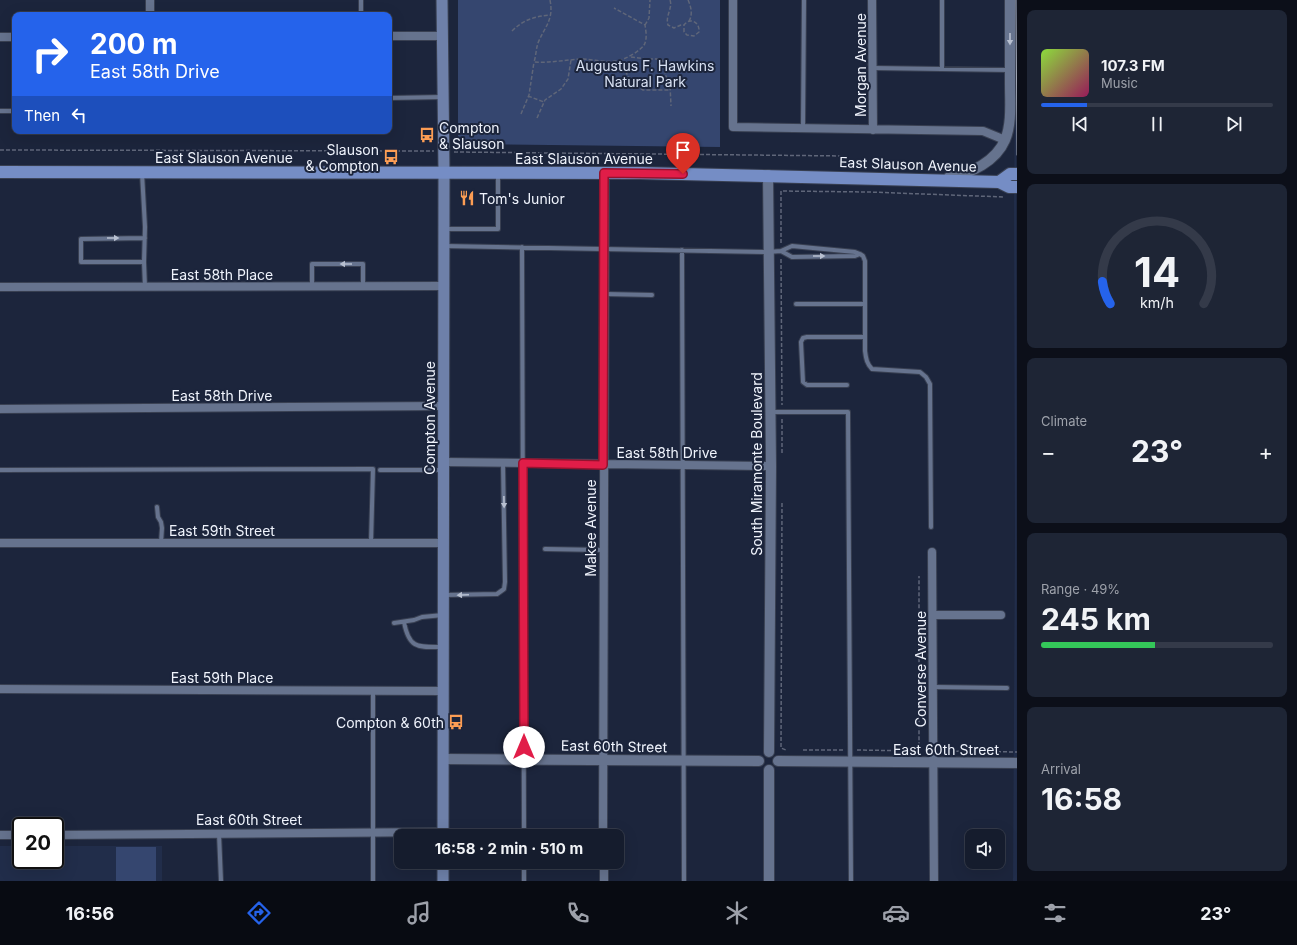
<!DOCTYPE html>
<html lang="en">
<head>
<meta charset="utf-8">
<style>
  body { margin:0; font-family:Inter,sans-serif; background:#1e2535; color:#f1f3f6; height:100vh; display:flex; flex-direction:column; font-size:15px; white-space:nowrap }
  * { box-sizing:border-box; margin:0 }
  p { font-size:13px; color:#9da1aa }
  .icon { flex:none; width:22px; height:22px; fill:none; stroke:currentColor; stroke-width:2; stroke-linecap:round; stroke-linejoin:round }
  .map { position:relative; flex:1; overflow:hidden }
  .drawer { display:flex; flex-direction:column; gap:10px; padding:10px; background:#0c0f19; width:280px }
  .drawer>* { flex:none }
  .hud { position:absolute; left:12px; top:12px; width:380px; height:122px; border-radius:8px; box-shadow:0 4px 16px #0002,0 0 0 1px #343a49; background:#2563eb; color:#fff; overflow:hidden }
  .controls { position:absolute; left:965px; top:829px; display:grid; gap:8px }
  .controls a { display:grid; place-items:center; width:40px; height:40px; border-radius:8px; background:#151c2d; box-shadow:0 4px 16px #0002,0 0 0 1px #343a49; font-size:20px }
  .speed { position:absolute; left:12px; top:817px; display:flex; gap:8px; font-size:20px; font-weight:700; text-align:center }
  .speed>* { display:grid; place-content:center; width:52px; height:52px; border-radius:50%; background:#151c2d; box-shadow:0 4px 16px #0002,0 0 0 1px #343a49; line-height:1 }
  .speed .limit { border:2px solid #111; border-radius:6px; background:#fff; color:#111 }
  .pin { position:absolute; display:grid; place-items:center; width:34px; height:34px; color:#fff; margin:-41px -17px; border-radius:50% 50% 50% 0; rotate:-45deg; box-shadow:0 0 4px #0007 }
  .pin .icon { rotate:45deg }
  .me { position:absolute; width:44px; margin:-22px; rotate:0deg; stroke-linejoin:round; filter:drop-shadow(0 0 3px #0008) }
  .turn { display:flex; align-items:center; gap:14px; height:84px; padding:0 12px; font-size:18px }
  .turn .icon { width:52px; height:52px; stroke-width:2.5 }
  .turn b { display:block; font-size:28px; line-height:34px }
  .then { display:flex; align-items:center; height:38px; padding:0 12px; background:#0003; gap:8px; font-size:15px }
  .big { font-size:30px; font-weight:700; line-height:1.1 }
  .drawer .tile { flex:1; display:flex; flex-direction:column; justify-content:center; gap:6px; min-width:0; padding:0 14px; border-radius:8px; background:#1e2535 }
  .drawer .dial { align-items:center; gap:0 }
  .dial svg { height:104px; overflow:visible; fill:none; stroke:#343a49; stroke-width:7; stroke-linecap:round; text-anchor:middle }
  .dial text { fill:#f1f3f6; stroke:none }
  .song { display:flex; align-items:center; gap:12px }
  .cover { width:48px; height:48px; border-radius:6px; background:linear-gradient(135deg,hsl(90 70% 55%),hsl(330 70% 35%)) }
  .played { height:4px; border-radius:2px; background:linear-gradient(90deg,#2563eb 20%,#343a49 20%) }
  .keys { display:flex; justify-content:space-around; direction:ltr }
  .heat { display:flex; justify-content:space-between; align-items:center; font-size:22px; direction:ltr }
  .charge { height:6px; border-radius:3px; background:linear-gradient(90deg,#34c759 49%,#343a49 0) }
  .trip { position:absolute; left:394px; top:829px; width:230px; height:40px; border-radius:8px; background:#151c2d; box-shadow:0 4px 16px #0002,0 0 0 1px #343a49; font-weight:700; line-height:40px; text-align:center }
  .tab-bar { display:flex; height:64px; justify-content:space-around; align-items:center; background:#080b12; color:#9da1aa }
  .tab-bar .icon { width:28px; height:28px }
  .tab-bar .selected { color:#2563eb }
  .tab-bar b { font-size:18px; color:#f1f3f6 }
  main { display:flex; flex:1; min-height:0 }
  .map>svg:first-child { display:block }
</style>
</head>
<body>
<main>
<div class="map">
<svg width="1017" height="881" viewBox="0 0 1017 881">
  <rect width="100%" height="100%" fill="#1c253c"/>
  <path fill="#212d4a" d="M 1016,0 L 1017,881 L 1013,881 L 1015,538 L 1014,201 Z
    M 0,846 L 21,846 L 21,860 L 55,860 L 55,846 L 162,846 L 162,881 L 0,881 Z"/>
  <path fill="#35466f" d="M 458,0 L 720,0 L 720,147 L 458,144 Z
    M 116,847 L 156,847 L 156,881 L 116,881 Z"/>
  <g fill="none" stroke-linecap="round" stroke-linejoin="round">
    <defs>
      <path id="service" d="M 361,0 L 361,15
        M 942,0 L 942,69
        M 873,68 L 1010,70
        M 389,98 L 443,97
        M 0,111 L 15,111
        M 803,128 L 804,0
        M 142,173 L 145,227 L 144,262
        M 444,229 L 498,229 L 498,173
        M 444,246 L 768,252 L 781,251 L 792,246 L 855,252 L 860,254 L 855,256 L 792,257 L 781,251
        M 522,247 L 524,836
        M 682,250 L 684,881
        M 860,254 L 863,256 L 865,261 L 865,351 C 866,359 867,364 872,369 L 920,372 L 926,377 L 930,384 L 931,527
        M 145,287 L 144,262 L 81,262 L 81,239 L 145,238
        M 312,287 L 312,264 L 363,264 L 363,286
        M 605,294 L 652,295
        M 796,304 L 865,304
        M 847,385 L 807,385 L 803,382 L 801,342 L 803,338 L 807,337 L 865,337
        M 771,412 L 848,412 L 851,881
        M 0,470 L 373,469 L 371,543
        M 380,470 L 443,470
        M 157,507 L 158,517 L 161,522 L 162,528 L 161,543
        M 545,549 L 603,550
        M 444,595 L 497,594 L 504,589 L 505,582 L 503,463
        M 404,622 C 409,649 418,647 442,647
        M 394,623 L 414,620 L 422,617 L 443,615
        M 934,687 L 1007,688
        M 373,691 L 373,881
        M 219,834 L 221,881
        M 524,881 L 524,862"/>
      <path id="minor" d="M 150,0 L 150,15
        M 733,0 L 733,127 L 983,131 L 1005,140
        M 872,0 L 873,130
        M 389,36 L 443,36
        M 0,37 L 15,37
        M 0,287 L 444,286
        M 0,409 L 444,406
        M 444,462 L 771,466
        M 0,543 L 444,543
        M 932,552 L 934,881
        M 933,615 L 1001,615
        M 0,689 L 443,691
        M 0,835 L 21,835
        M 55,835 L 443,832
        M 603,836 L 605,173
        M 604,862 L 604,881"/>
      <path id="tertiary" d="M 768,175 L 771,466 L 769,752
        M 949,177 C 971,174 996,161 1005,140 C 1012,124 1010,102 1010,85 C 1010,57 1010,28 1010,0
        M 444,759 L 759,761
        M 778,761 L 1017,763
        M 769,770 L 769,881"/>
      <path id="secondary" d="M 442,0 L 444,172 L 443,836
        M 443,862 L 443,881"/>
      <path id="primary" d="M 0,172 L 640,173 L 999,182 L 1009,187 L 1017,187
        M 999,182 L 1010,174 L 1017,174"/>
    </defs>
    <use href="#service" stroke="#394052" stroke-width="6"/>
    <use href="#minor" stroke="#394052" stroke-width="10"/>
    <use href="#tertiary" stroke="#394052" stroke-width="12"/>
    <use href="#secondary" stroke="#394052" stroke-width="13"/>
    <use href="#primary" stroke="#394052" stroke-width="14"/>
    <path stroke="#5f6679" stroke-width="1.5" stroke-dasharray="4 2" stroke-linecap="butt" d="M 550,0 C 554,20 545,26 538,43 C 536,49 536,56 534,62 C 550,63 565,60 581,59 C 593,59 605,63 617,61 C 624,60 643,50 645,43 C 647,38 646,31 645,25 L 614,8
      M 670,0 C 673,8 665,16 668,25 L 674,28 L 681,25 L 684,25 C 690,17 700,22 699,32 L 694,36 L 687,35 L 684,32 L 684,25
      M 688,0 C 691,6 693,15 689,21
      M 645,25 L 649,18 L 650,0
      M 512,31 C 523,20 535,16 551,15
      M 631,57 L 646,59 L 661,59 L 665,64 L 665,74 L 670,85 L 671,106
      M 619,61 L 633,84 L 643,90 L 670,90
      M 528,96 L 544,102
      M 521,114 L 529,95 L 534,62
      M 537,118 L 545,100 L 561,89 L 568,79 L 571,60
      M 0,150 L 434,151
      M 454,152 L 847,156
      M 781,243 L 781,191 L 869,192 L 1004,197
      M 781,259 L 782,405
      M 782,453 L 782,419
      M 782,503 L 781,748 L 786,750
      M 803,750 L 844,750
      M 857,750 L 917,751 L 919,750 L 919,576
      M 943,751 L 1017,752"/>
    <use href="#service" stroke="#66738e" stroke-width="4"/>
    <use href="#minor" stroke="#66738e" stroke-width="8"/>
    <use href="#tertiary" stroke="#66738e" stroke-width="10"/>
    <use href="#secondary" stroke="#6e80a9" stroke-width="11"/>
    <use href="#primary" stroke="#758dc5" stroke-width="12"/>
    <path stroke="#a1a7b5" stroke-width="1" d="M 1016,0 L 1017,155"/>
  </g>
  <defs><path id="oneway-solid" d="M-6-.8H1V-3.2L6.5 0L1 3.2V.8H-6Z"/></defs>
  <g fill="#b8c0d0">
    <use href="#oneway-solid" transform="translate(1010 39) rotate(90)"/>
    <use href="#oneway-solid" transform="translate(113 238)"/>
    <use href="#oneway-solid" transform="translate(819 256)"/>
    <use href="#oneway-solid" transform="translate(346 264) rotate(180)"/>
    <use href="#oneway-solid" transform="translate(504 502) rotate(89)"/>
    <use href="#oneway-solid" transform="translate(463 595) rotate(178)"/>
  </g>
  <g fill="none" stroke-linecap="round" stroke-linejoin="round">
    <defs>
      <path id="route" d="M 524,747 L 523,463 L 603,465 L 604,173 L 683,174"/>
    </defs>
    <use href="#route" stroke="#92132f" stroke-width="10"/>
    <use href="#route" stroke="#e11d48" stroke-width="7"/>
  </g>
  <defs>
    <symbol id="bus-bare" viewBox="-9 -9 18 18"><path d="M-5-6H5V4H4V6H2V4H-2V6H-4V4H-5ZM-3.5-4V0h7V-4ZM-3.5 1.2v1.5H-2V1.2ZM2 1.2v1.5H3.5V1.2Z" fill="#fc9d54" stroke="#1c253c" stroke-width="2.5" paint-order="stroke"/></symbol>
    <symbol id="restaurant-bare" viewBox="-9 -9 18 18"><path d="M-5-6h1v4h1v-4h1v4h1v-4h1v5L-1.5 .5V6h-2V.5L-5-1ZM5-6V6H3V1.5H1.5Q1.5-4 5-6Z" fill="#fc9d54" stroke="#1c253c" stroke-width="2.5" paint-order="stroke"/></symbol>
  </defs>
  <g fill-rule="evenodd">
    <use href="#bus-bare" x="416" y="124" width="22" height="22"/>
    <use href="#bus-bare" x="380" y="146" width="22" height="22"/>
    <use href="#restaurant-bare" x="456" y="187" width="22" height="22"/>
    <use href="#bus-bare" x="445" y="711" width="22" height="22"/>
  </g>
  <g text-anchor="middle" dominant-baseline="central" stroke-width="4" stroke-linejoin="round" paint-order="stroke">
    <g font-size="14" fill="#d7e0f2" stroke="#1c253c">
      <text x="645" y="65">Augustus F. Hawkins<tspan x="645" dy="16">Natural Park</tspan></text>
    </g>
    <g font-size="14" fill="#eff3fc" stroke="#1c253c">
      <text transform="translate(860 65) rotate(-90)">Morgan Avenue</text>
      <text x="224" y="157">East Slauson Avenue</text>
      <text x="584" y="158">East Slauson Avenue</text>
      <text transform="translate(908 164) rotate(2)">East Slauson Avenue</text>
      <text x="222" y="274">East 58th Place</text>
      <text x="222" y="395">East 58th Drive</text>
      <text transform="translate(429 418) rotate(-90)">Compton Avenue</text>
      <text x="667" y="452">East 58th Drive</text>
      <text transform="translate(756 464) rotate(-90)">South Miramonte Boulevard</text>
      <text transform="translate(590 528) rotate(-90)">Makee Avenue</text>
      <text x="222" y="530">East 59th Street</text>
      <text transform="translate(920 669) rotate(-90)">Converse Avenue</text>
      <text x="222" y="677">East 59th Place</text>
      <text transform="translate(614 746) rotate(1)">East 60th Street</text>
      <text x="946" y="749">East 60th Street</text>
      <text x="249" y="819">East 60th Street</text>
    </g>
    <g font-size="14" fill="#eff3fc" stroke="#1c253c" text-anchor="start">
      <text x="439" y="127">Compton<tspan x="439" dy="16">&amp; Slauson</tspan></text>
      <text x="379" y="149" text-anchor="end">Slauson<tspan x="379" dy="16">&amp; Compton</tspan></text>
      <text x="479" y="198">Tom's Junior</text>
      <text x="444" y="722" text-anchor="end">Compton &amp; 60th</text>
    </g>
  </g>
</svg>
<div class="controls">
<a><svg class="icon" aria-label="sound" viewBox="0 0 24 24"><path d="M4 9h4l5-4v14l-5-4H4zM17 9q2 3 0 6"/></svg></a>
</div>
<div class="speed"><div class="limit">20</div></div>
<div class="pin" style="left:683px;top:174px;background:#d93025"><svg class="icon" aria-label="arrive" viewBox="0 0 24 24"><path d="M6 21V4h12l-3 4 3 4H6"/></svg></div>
<svg class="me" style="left:524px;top:747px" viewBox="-20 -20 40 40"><circle r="19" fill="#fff"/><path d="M0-13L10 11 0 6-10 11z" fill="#e11d48"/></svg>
<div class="trip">16:58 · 2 min · 510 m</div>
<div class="hud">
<div class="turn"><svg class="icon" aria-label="right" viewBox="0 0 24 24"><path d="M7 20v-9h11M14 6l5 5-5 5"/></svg><div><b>200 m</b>East 58th Drive</div></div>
<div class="then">Then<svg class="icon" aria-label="left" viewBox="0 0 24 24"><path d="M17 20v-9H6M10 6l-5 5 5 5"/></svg></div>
</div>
</div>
<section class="drawer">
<div class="tile">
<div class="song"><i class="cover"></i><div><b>107.3 FM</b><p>Music</p></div></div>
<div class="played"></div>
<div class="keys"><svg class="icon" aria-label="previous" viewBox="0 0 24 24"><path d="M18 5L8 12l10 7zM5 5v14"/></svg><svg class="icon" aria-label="pause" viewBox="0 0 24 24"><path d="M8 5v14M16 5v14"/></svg><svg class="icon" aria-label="next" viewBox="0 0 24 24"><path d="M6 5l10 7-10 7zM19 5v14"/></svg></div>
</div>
<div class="tile dial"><svg viewBox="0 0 100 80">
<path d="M14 69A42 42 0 1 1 86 69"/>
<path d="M14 69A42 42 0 0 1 8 52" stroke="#2563eb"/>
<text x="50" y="56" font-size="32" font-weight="700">14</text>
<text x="50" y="72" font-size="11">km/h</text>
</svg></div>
<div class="tile"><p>Climate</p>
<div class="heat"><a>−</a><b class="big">23°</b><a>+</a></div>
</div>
<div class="tile"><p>Range · 49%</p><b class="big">245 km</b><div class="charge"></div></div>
<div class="tile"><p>Arrival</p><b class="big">16:58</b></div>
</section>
</main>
<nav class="tab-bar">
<b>16:56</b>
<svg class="icon selected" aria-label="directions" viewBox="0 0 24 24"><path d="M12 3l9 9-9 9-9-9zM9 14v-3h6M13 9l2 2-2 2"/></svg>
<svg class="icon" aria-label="music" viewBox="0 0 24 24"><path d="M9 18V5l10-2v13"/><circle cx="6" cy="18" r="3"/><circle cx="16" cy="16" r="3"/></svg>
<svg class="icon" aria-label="phone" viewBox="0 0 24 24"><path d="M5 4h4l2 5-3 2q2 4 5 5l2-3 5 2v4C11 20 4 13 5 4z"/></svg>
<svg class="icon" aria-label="climate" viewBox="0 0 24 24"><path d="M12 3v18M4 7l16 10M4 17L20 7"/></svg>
<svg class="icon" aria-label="car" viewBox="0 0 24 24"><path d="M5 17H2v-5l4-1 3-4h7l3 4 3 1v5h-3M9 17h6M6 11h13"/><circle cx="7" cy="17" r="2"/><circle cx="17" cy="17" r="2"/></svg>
<svg class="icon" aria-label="filters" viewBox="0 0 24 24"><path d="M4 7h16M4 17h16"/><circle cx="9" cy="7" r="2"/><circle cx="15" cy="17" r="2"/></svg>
<b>23°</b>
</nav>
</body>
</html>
